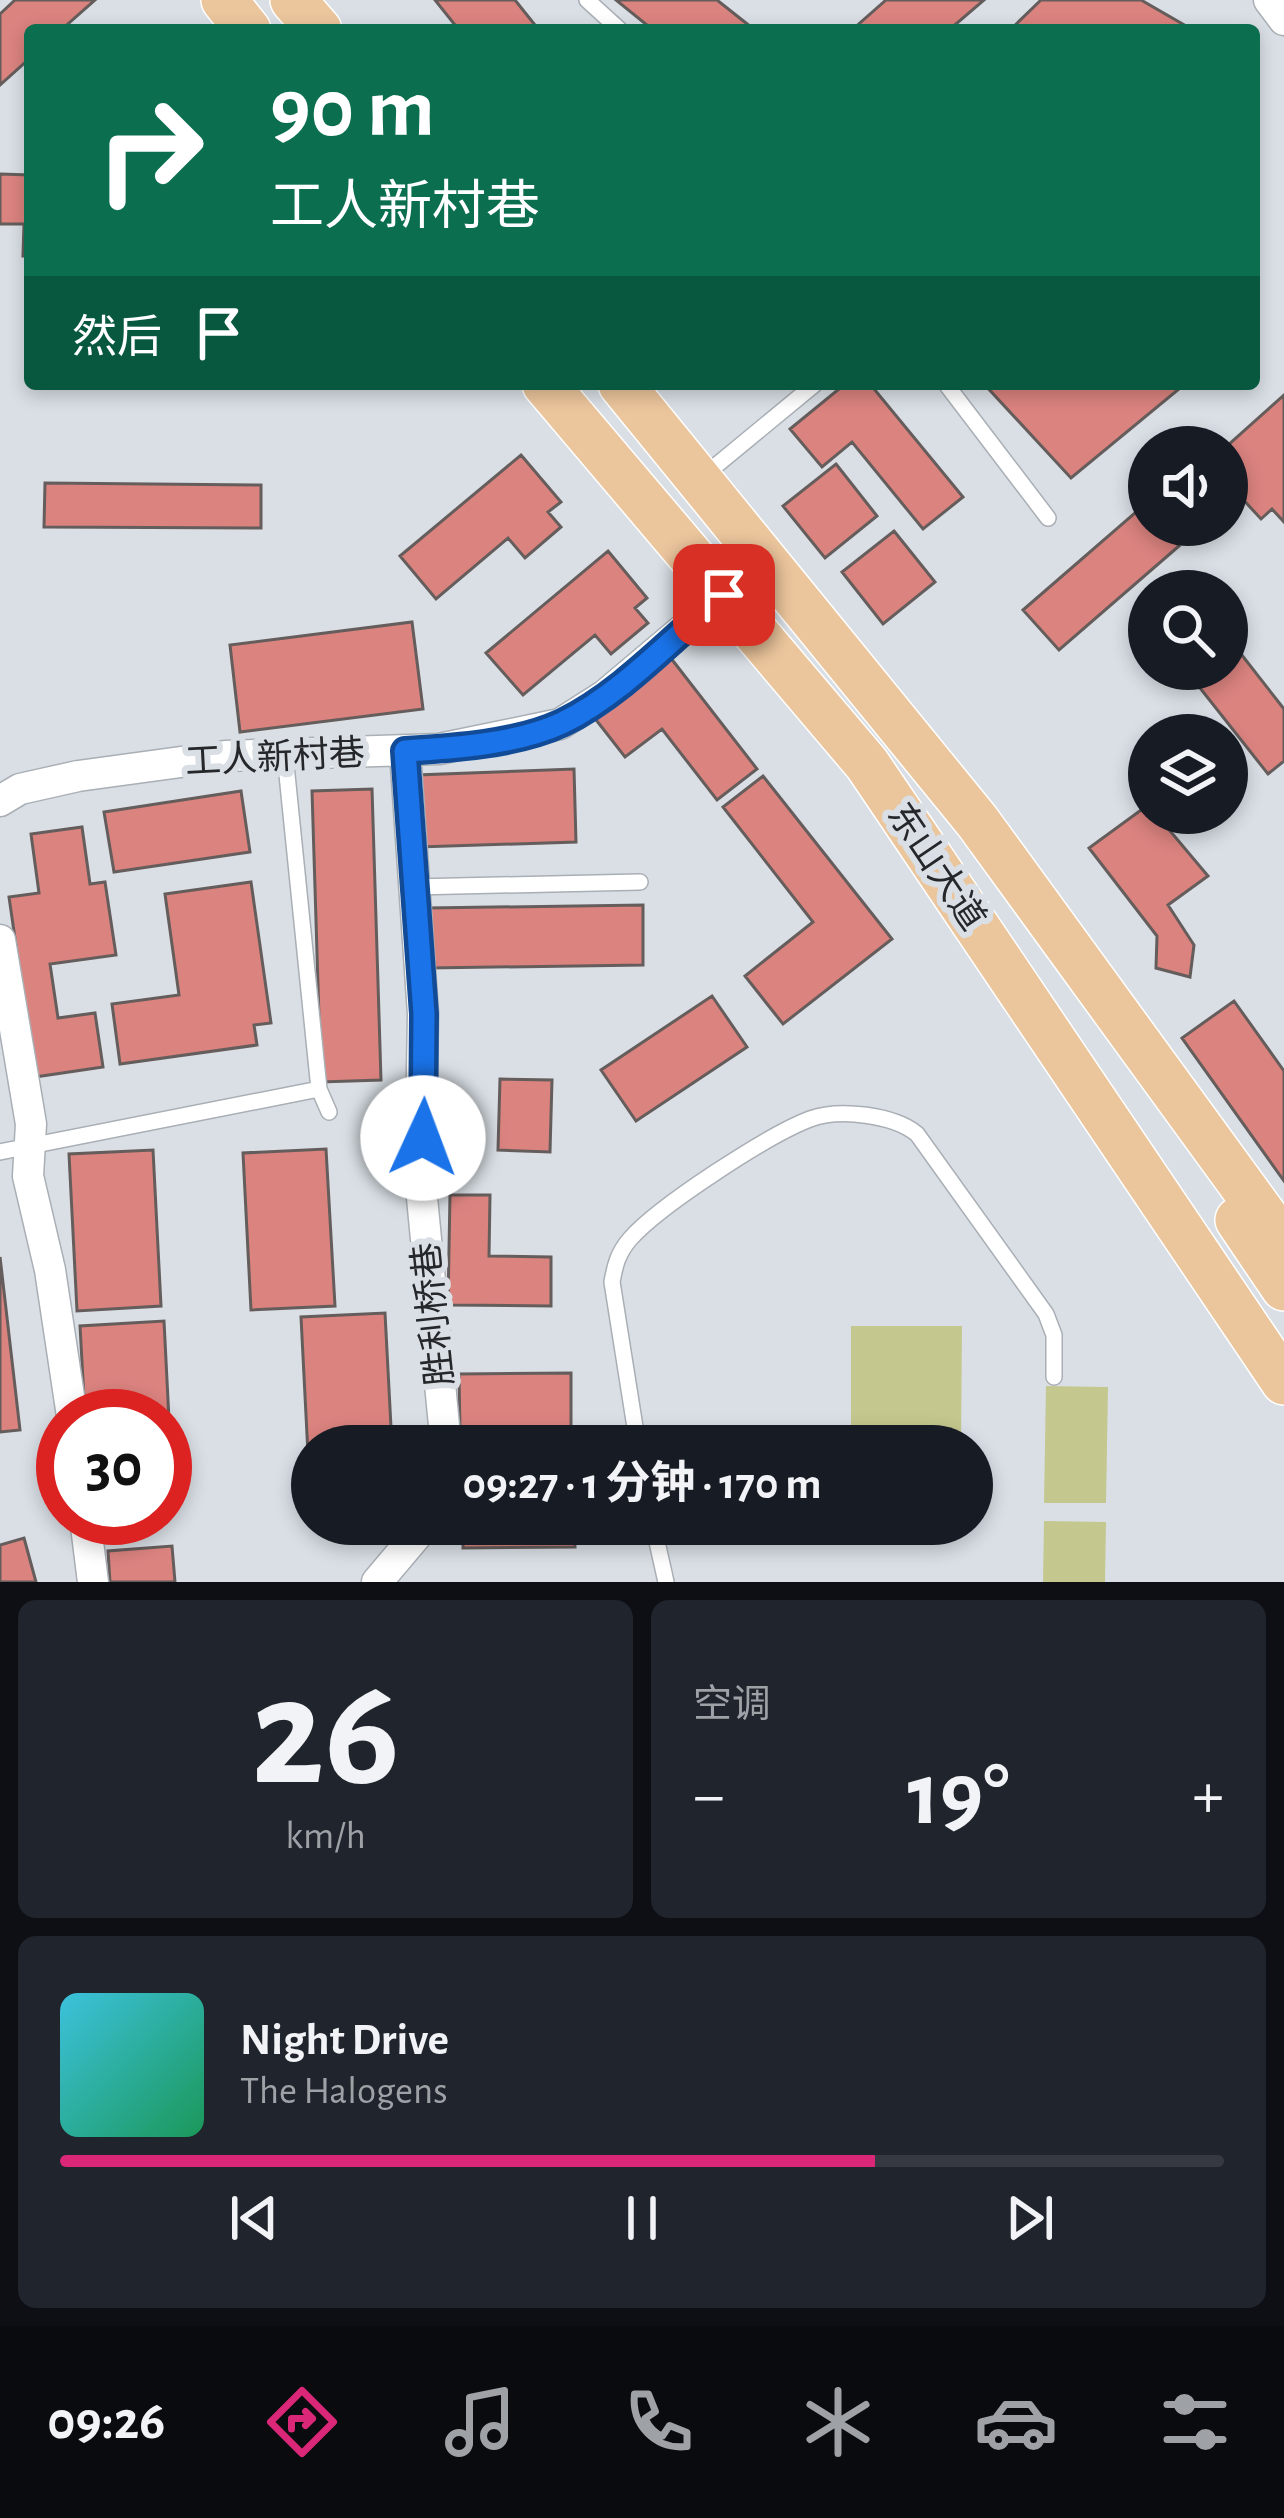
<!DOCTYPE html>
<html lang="zh">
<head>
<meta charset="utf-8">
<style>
  body { margin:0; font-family:"Alegreya Sans","Noto Sans SC",sans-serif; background:#20242c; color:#f1f3f6; height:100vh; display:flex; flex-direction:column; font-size:45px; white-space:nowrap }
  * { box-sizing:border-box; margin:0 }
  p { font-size:39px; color:#9ea1a6 }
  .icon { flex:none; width:66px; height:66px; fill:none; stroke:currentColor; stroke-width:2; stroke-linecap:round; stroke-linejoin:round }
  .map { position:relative; height:1582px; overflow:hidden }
  .details { display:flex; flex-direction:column; gap:18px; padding:18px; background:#0d0f14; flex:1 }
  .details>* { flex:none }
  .top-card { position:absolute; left:24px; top:24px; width:1236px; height:366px; border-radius:12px; box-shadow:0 6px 18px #0003; background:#0b6e4f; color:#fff; overflow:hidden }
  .fabs { position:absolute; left:1128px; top:426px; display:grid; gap:24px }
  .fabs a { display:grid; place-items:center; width:120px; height:120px; border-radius:50%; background:#171b24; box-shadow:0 6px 18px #0003; font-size:60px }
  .speed { position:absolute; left:36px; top:1389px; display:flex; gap:24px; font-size:60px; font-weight:700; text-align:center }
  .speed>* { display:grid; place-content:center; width:156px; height:156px; border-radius:50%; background:#171b24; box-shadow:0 6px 18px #0003; line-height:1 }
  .speed .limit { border:18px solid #d22; background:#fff; color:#111 }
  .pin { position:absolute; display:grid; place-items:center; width:102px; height:102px; color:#fff; margin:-51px; border-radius:24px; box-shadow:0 6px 18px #0006 }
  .me { position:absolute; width:132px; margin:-66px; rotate:2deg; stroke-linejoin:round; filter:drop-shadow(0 0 9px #0008) }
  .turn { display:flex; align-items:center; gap:42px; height:252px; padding:0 48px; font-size:54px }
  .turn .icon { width:156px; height:156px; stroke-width:2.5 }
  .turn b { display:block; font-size:84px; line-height:102px }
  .then { display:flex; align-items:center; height:114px; padding:0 48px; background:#0003; gap:24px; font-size:45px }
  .big { font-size:90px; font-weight:700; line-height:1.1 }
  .details .tile { flex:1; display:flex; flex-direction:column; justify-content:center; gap:18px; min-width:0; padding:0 42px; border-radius:18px; background:#20242c }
  .details .dial { align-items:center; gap:0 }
  .dial b { font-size:156px; line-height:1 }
  .song { display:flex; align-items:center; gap:36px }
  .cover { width:144px; height:144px; border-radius:18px; background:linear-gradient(135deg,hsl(190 70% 55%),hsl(150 70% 35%)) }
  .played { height:12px; border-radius:6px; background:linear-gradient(90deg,#db2777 70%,#363941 70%) }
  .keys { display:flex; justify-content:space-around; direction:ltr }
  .heat { display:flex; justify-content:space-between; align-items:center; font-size:66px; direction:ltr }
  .details .tiles { flex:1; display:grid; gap:18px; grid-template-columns:1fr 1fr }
  .tile:last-child { grid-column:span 2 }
  .trip { position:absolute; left:291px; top:1425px; width:702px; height:120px; border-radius:60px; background:#171b24; box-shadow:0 6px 18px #0003; font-weight:700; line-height:120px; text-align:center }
  .dock { display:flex; height:192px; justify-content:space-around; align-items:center; background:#090b0e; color:#9ea1a6 }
  .dock .icon { width:84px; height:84px }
  .dock .on { color:#db2777 }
  .dock b { font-size:54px; color:#f1f3f6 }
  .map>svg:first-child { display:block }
</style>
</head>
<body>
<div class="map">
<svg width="1284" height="1582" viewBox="0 0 1284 1582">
  <rect width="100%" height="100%" fill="#d9dfe5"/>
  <path fill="#c4c88e" d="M 851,1326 L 962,1326 L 961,1446 L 851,1446 Z
    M 1046,1386 L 1108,1387 L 1106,1503 L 1044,1503 Z
    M 1044,1521 L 1106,1522 L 1105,1582 L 1043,1582 Z"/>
  <path fill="#db837f" stroke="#655d5c" stroke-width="3" d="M 15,0 L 95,0 L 61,30 L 30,30 L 30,58 L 0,85 L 0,14 Z
    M 435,0 L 515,0 L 539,30 L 459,30 Z
    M 616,0 L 717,0 L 751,27 L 653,30 Z
    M 886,0 L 984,0 L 949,30 L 852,30 Z
    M 1041,0 L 1141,0 L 1193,30 L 1010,30 Z
    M 0,174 L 30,175 L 30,256 L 23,256 L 24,224 L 0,224 Z
    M 845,384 L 870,384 L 963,497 L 923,529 L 852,442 L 822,467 L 790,429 Z
    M 984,384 L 1185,384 L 1071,478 Z
    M 1284,395 L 1284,522 L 1272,509 L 1261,519 L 1227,482 L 1226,447 Z
    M 521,455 L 561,502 L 548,512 L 561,527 L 525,558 L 508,538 L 436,599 L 400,556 Z
    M 836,464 L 877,516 L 825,558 L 783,506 Z
    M 45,483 L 261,485 L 261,528 L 44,527 Z
    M 1143,506 L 1149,525 L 1160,525 L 1179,546 L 1059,650 L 1023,610 Z
    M 894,531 L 935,582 L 883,624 L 842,572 Z
    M 608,551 L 647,598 L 635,608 L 648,623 L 611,654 L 595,635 L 523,695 L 486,653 Z
    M 412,622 L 423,709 L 240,732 L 230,645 Z
    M 1227,636 L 1284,709 L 1284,761 L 1268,774 L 1185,669 L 1227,669 Z
    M 670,657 L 757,769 L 717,800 L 662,729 L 625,757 L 593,716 Z
    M 574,769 L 576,842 L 419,847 L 417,775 Z
    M 763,776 L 892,939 L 783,1024 L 745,976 L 813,922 L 723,807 Z
    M 372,789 L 381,1080 L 321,1082 L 312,791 Z
    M 241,791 L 250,852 L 114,872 L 104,812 Z
    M 1148,805 L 1149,813 L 1155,813 L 1208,876 L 1168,905 L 1194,945 L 1190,977 L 1156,968 L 1157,936 L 1089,848 Z
    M 82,827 L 90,884 L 105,882 L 116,955 L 50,964 L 58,1018 L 95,1013 L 103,1067 L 35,1077 L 9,897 L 39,893 L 31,834 Z
    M 251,882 L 271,1023 L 254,1025 L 257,1045 L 120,1064 L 112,1004 L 179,995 L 165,894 Z
    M 643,905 L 643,965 L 429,968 L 428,908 Z
    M 712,996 L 747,1047 L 636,1121 L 601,1070 Z
    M 1234,1001 L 1284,1071 L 1284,1181 L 1182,1038 Z
    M 500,1079 L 552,1080 L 550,1152 L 498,1150 Z
    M 326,1149 L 335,1306 L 251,1310 L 243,1153 Z
    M 153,1150 L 161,1306 L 77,1311 L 69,1154 Z
    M 450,1195 L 490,1195 L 489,1256 L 551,1257 L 551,1306 L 448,1305 Z
    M 0,1257 L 20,1430 L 0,1432 Z
    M 385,1313 L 392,1446 L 312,1446 L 309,1474 L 301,1317 Z
    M 164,1321 L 172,1479 L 165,1479 L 165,1416 L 85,1416 L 80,1326 Z
    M 571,1373 L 571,1429 L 460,1430 L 459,1374 Z
    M 463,1524 L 574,1524 L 575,1547 L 463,1548 Z
    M 24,1538 L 36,1582 L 0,1582 L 0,1545 Z
    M 172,1546 L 175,1582 L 110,1582 L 108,1551 Z"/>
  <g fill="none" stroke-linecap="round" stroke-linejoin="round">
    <defs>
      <path id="lane" d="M 587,0 L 620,30
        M 946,384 L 1048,518
        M 701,478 L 815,384
        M 285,755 L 319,1089 L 329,1112
        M 413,887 L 640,882
        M 0,1152 L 319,1089
        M 638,1446 L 612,1282 C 615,1265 618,1253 630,1239 C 659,1206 768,1135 810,1119 C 840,1108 894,1115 917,1134 L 1046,1314 L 1054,1335 L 1054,1377
        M 653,1524 L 666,1582"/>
      <path id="street" d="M 1269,0 L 1284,20
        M 405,751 L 423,1014 L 420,1177 L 446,1446
        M 0,801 L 20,789 L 78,776 L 225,756 L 439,749 L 560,724 L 604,696 L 724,595
        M 0,940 L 31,1124 L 28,1176 L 50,1270 L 72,1416
        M 85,1518 L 93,1582
        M 377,1582 L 426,1524"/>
      <path id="primary" d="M 224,0 L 248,30
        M 293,0 L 319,30
        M 545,384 L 867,764 L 1284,1382
        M 621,384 L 977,821 L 1284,1243
        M 1238,1220 L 1284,1288"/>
    </defs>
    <use href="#lane" stroke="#a9afb5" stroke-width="18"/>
    <use href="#street" stroke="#a9afb5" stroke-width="33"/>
    <use href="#primary" stroke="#fff" stroke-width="48"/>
    <use href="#lane" stroke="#fff" stroke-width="15"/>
    <use href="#street" stroke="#fff" stroke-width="30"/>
    <use href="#primary" stroke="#ebc59c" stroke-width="45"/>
  </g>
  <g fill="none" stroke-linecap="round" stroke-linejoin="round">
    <defs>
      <path id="route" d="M 423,1138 L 424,1014 L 405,751 C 454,748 517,744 562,723 C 622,694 673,637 724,595"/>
    </defs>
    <use href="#route" stroke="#114b97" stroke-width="30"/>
    <use href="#route" stroke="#1a73e8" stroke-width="21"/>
  </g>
  <g text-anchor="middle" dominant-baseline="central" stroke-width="12" stroke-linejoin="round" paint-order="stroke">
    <g font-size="36" fill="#25272a" stroke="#d9dfe5">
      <text transform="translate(275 758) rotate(-3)">工人新村巷</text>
      <text transform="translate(936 867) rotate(56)">东山大道</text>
      <text transform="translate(434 1314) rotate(-96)">胜利桥巷</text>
    </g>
  </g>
</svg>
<div class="fabs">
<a><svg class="icon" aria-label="sound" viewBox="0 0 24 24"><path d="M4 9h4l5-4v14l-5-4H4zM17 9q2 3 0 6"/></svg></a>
<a><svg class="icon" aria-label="search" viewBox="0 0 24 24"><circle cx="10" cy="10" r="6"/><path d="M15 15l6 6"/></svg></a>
<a><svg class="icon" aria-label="layers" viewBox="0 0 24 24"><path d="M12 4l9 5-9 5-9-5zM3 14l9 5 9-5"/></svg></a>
</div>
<div class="speed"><div class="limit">30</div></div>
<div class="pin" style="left:724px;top:595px;background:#d93025"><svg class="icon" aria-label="arrive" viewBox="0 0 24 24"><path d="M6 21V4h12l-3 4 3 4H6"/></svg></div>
<svg class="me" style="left:423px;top:1138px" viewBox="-20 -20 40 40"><circle r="19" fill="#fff"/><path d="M0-13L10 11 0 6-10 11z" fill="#1a73e8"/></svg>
<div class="trip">09:27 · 1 分钟 · 170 m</div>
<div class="top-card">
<div class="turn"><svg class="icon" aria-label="right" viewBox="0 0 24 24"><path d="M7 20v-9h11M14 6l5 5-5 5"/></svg><div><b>90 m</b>工人新村巷</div></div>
<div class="then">然后<svg class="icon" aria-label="arrive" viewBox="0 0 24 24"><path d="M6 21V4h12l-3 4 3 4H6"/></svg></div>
</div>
</div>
<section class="details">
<div class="tiles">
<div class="tile dial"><b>26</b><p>km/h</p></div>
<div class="tile"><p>空调</p>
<div class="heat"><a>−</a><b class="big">19°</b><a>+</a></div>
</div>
<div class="tile">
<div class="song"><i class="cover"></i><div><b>Night Drive</b><p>The Halogens</p></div></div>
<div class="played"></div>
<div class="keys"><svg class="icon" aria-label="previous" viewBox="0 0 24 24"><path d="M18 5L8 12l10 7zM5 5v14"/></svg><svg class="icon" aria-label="pause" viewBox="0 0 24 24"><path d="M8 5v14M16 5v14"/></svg><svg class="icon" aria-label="next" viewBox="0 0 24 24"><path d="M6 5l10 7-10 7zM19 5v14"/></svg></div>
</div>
</div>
</section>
<nav class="dock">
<b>09:26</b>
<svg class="icon on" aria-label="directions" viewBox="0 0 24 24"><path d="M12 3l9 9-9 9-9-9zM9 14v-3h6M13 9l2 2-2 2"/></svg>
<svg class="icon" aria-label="music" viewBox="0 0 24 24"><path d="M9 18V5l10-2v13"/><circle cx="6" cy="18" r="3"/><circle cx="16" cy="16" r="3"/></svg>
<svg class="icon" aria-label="phone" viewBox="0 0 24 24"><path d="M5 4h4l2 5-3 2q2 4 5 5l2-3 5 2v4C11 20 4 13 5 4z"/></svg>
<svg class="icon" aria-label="climate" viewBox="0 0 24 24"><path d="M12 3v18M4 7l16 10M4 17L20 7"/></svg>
<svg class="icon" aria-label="car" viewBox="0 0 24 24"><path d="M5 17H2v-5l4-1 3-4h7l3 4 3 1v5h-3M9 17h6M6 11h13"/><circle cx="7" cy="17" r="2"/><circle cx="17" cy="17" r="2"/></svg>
<svg class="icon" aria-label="filters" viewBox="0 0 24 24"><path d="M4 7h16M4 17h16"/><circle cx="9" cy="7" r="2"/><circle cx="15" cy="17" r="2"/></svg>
</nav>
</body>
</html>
